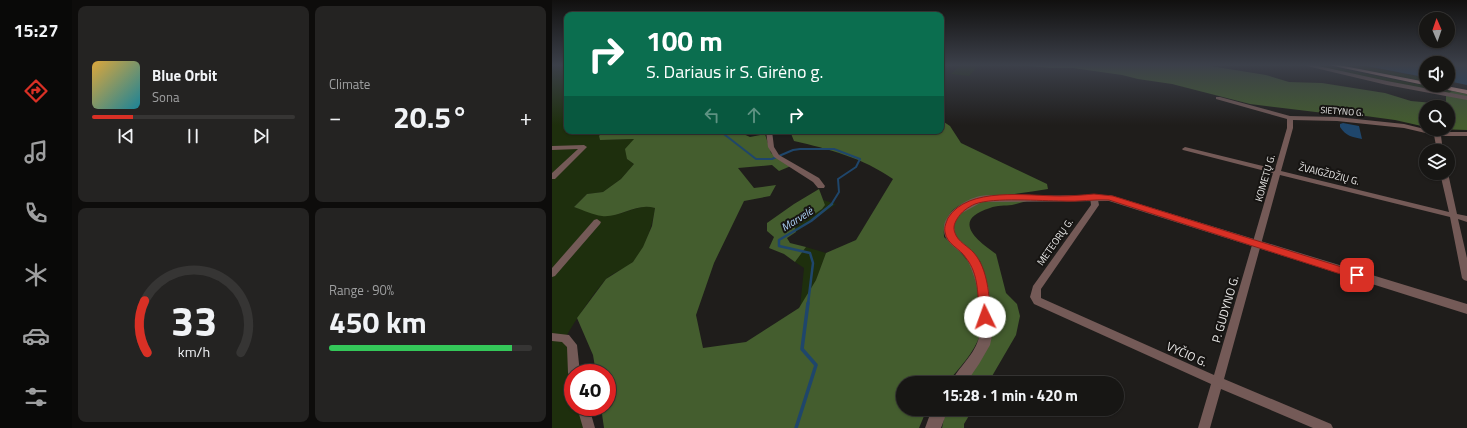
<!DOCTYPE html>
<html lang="en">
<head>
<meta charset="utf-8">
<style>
  body { margin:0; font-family:"Titillium Web",sans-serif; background:#242322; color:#f1f3f6; height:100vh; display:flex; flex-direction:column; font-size:15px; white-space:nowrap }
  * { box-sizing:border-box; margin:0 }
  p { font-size:13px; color:#9e9fa0 }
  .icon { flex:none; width:22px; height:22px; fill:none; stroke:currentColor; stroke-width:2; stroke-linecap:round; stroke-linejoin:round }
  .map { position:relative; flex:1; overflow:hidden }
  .details { display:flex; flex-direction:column; gap:6px; padding:6px; background:#0d0c0b; width:480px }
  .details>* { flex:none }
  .top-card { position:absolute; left:12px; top:12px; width:380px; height:122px; border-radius:8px; box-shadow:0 1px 3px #0004,0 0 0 1px #363534; background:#0b6e4f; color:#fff; overflow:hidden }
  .needle { width:26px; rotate:358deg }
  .tools { position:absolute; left:867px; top:12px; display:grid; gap:8px }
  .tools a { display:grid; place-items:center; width:36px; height:36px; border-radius:50%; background:#171614; box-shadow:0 1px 3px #0004,0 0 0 1px #363534; font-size:20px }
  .speed { position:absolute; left:12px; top:364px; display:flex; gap:8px; font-size:20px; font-weight:700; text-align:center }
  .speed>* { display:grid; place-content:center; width:52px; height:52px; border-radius:50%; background:#171614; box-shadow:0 1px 3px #0004,0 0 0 1px #363534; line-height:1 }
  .speed .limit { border:6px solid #d22; background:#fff; color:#111 }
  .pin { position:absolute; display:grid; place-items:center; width:34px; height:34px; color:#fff; margin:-17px; border-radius:8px; box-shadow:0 2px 6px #0006 }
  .me { position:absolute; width:44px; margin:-22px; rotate:357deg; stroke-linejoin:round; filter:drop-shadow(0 0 3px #0008) }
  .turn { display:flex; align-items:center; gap:14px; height:84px; padding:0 16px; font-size:18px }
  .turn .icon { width:52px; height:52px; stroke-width:2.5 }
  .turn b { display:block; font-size:28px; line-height:34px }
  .lanes { display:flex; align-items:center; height:38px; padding:0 16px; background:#0003; justify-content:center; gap:20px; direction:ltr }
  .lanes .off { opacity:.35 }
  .big { font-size:30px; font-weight:700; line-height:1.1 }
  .details .widget { flex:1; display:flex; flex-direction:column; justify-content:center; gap:6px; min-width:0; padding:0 14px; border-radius:8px; background:#242322 }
  .details .dial { align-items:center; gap:0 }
  .dial svg { height:104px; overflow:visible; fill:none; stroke:#363534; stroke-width:7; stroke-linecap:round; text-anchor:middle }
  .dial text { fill:#f1f3f6; stroke:none }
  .song { display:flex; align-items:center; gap:12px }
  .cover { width:48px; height:48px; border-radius:6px; background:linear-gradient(135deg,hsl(40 70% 55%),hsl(190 70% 35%)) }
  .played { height:4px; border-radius:2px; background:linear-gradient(90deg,#d93025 20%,#363534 20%) }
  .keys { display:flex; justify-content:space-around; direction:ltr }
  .heat { display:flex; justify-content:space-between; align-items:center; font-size:22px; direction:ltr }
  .charge { height:6px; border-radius:3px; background:linear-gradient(90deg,#34c759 90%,#363534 0) }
  .details .tiles { flex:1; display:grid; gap:6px; grid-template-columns:repeat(2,1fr) }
  .trip { position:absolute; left:344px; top:376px; width:228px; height:40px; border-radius:20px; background:#171614; box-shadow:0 1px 3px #0004,0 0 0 1px #363534; font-weight:700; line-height:40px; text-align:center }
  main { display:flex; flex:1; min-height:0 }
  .menu { display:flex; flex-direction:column; width:72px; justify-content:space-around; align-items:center; background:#090908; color:#9e9fa0 }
  .menu .icon { width:28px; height:28px }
  .menu .active { color:#d93025 }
  .menu b { font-size:18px; color:#f1f3f6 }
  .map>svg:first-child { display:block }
</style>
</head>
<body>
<main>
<nav class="menu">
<b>15:27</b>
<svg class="icon active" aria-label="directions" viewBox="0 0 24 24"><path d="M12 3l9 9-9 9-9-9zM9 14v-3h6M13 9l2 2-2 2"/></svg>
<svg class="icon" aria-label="music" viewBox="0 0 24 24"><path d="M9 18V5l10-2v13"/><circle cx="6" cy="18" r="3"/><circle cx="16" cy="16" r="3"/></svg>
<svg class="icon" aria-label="phone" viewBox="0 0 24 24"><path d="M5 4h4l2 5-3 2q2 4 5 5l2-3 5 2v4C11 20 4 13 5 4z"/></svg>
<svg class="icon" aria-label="climate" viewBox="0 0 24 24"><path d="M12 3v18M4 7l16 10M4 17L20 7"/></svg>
<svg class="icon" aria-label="car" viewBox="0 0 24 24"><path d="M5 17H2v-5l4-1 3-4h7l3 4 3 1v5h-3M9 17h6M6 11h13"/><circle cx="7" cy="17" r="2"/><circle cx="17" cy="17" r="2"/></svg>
<svg class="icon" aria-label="filters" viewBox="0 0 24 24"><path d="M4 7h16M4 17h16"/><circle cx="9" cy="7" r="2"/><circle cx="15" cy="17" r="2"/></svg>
</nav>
<section class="details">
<div class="tiles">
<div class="widget">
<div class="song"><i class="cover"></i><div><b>Blue Orbit</b><p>Sona</p></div></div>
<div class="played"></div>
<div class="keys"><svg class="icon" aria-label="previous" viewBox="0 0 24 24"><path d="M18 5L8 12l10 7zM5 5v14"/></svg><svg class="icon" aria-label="pause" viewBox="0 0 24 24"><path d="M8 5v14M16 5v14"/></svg><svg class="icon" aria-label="next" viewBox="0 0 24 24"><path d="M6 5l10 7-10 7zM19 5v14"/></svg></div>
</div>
<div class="widget"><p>Climate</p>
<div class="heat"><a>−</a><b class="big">20.5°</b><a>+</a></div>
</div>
<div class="widget dial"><svg viewBox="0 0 100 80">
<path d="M14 69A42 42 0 1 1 86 69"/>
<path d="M14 69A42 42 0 0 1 12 29" stroke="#d93025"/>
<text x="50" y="56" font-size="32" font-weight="700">33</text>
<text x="50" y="72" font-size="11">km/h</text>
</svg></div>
<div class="widget"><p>Range · 90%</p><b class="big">450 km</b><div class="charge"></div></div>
</div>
</section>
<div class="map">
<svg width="915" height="428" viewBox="0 0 915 428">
  <rect width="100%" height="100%" fill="#1f1d1b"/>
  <path fill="#1e2f0d" d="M 0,65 L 15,65 L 15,131 L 51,131 L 47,136 L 48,140 L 82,139 L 75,159 L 82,164 L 69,179 L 51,192 L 35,194 L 22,207 C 33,210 45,214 57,215 C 72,216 87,203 103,208 C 100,226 94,248 81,262 C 73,269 61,272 53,280 C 38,298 25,318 13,338 L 17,341 L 21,373 L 21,407 L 31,407 L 37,428 L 0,428 Z
    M 409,65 L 427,65 L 417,76 L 399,74 Z
    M 763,65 L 769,65 L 900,91 L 896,94 L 792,72 Z
    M 789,65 L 804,65 L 874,78 L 874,82 Z
    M 271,200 L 284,204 L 244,232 L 243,227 L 270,209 L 273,205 Z
    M 254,247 L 274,253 L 264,280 L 248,308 L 252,268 L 243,262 Z"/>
  <path fill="#445d2e" d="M 464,65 L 652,65 L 714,75 L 737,82 L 770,83 L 833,93 L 859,101 L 881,103 L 894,103 L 894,95 L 900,91 L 915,94 L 915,130 L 884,129 L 896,129 L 896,107 L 874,107 L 874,127 L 843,120 L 799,114 L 772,113 L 698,104 L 620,84 L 586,79 L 570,75 L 521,68 L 500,68 Z
    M 389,120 L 398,126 L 409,143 L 495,184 L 496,189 C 483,191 469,193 456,195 C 428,198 391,198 392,237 C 401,245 411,254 418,264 C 426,276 432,321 428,335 C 422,353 407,368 395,383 L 351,383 L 351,409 L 375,409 L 367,428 L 52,428 L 49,407 L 55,407 L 55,373 L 44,373 L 41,355 L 25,318 L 54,279 L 81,262 L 91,247 L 100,226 L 103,208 C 85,202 68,218 50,216 C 41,215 31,210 22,207 L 35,194 L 51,192 L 69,179 L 82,164 L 75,159 L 73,149 L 82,139 L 48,140 L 47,136 L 51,131 L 185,131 L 198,137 L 213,134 L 219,153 L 239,166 L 227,171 L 220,165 L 186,168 L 202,188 L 224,185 L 218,196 L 192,201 L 162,263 L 144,315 L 151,348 L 194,342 L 247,308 L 264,280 L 274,253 L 304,240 L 341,179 C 311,158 277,149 242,141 L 238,131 L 389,131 Z
    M 267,189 L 273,205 L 270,209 L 243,227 L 244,232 L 235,238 L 238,243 L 254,247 L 243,262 L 232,254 L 217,248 L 222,237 L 215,231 L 215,223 L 242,204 Z
    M 430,201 L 475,201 C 470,202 465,204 460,205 C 453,206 445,205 438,208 C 399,220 424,240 444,254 L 454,293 L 465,304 L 468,316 L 464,335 L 436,383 L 412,383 L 440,321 L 432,271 L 428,261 L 405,238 L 402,232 L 401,224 L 405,217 L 413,209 Z
    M 396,409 L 421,409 L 412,424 L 412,428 L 390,428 L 392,418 Z"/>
  <path fill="#1f466b" d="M 809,65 L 874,65 L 874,77 L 872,77 Z
    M 896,65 L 915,65 L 915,85 L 896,81 Z
    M 791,123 L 807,126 L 810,139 C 800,137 794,136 788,127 L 788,124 Z"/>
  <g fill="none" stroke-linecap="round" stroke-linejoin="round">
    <path stroke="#1f466b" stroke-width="2" d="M 168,131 L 204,159 L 220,159 L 241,150 L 248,149 L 282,149 L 308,159 L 304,167 L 286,179 L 287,192 L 279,205"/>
    <path stroke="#1f466b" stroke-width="2.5" d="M 256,304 L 261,263 L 258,253 L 227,246 L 227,240 L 259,221 L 280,204"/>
    <path stroke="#1f466b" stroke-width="3.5" d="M 244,428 L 264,365 L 250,349 L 256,303"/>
    <path fill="#745a57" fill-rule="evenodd" d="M 755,65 L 762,65 L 835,81 L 915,96 L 915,100 L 835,85 L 755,66 Z
      M 664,97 L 668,97 L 738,116 L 785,117 L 852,124 L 885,132 L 915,132 L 915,136 L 889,136 L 891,151 L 885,151 L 882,135 L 852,128 L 785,121 L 741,120 L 741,128 L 729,171 L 897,212 L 888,173 L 896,173 L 905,214 L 915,216 L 915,222 L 906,219 L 915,258 L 915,281 L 912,280 L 910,278 L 898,217 L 728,175 L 672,379 L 779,424 L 781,428 L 761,428 L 669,389 L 658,428 L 646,428 L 659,384 L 482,304 L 478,297 L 481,286 L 539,205 L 538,197 L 542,195 L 545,195 L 547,205 L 489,289 L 489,298 L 662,375 L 721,173 L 631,150 L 630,149 L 633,147 L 723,169 L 735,128 L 735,119 L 664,99 Z
      M 214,131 L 220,131 L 222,147 L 227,155 L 267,178 L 273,186 L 272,188 L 266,188 L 261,182 L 222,157 L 216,147 Z
      M 32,145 L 35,147 L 3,179 L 0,179 L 0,173 L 26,149 L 0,150 L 0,146 Z
      M 45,219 L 49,222 L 48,224 L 3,276 L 0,277 L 0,268 L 42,220 Z
      M 0,333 L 17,335 L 25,345 L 28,373 L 21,373 L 21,378 L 18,376 L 16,373 L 15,347 L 10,342 L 0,341 Z
      M 25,407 L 37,407 L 43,428 L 31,428 Z"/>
    <path fill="#745a57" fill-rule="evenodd" d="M 558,195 L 915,304 L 915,314 L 557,201 L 430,202 L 410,213 L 403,221 L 402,227 L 404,237 L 419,250 L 428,264 L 436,286 L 440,312 L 440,336 L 438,345 L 427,364 L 414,383 L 399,383 C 406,367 423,355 427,337 C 431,315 426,275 413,257 C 407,250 399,246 394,238 C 384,217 411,200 428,196 C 440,194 454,196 467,196 C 497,196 528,195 558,195 Z
      M 380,409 L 396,409 L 389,428 L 373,428 Z"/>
    <path fill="#cd9791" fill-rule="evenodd" d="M 777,65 L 787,65 L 874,82 L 874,85 L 889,85 L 915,90 L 915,94 Z"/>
  </g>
  <linearGradient id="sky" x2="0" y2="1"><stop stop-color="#11100f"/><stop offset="0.52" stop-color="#3c404a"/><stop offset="1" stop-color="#3c404a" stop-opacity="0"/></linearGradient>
  <rect width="915" height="125" fill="url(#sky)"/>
  <path fill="#d93025" stroke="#8d1f18" d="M 542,194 L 561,196 L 809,273 L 810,275 L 809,278 L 801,278 L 557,200 C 542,199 527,202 511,201 C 489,201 442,197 423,204 C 416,207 409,212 405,219 C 402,224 401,228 403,233 C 406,242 416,246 422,253 C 436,269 437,296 439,317 L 437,320 L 433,321 L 429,320 L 427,317 C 426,297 427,274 414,258 C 408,248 395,245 393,232 C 392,227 394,223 396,218 C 416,186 475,196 508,196 C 519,196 531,195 542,194 Z"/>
  <g text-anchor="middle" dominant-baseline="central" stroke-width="4" stroke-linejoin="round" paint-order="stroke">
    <g font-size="9" fill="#ebeae9" stroke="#161412">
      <text transform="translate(790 111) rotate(4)">SIETYNO G.</text>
    </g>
    <g font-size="10" fill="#ebeae9" stroke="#161412">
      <text transform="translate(777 174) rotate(14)">ŽVAIGŽDŽIŲ G.</text>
      <text transform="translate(713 178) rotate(-74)">KOMETŲ G.</text>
      <text transform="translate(503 242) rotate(-55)">METEORŲ G.</text>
    </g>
    <g font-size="11" font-style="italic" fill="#acd0f5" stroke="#161412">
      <text transform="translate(245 219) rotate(-32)">Marvelė</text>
    </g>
    <g font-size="12" fill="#ebeae9" stroke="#161412">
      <text transform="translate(673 309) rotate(-74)">P. GUDYNO G.</text>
      <text transform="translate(635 354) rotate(24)">VYČIO G.</text>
    </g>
  </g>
</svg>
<div class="tools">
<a><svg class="needle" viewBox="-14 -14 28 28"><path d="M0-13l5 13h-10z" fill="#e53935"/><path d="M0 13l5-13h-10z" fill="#9e9fa0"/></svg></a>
<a><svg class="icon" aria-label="sound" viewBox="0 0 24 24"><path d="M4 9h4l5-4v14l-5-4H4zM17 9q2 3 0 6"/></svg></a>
<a><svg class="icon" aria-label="search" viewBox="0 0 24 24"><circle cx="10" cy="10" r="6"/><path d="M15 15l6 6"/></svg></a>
<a><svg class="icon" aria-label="layers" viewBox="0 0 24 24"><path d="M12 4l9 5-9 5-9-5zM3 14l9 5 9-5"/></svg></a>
</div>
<div class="speed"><div class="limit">40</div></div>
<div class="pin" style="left:805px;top:275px;background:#d93025"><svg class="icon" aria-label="arrive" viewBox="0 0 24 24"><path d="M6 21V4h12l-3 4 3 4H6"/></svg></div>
<svg class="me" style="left:433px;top:317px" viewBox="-20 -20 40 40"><circle r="19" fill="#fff"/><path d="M0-13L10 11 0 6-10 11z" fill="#d93025"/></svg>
<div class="trip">15:28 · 1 min · 420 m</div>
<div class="top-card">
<div class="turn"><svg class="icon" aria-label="right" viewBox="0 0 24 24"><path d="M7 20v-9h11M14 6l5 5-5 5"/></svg><div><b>100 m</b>S. Dariaus ir S. Girėno g.</div></div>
<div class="lanes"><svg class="icon off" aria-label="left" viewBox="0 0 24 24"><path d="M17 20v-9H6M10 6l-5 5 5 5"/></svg><svg class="icon off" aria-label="ahead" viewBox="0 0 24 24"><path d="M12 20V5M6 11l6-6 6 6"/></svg><svg class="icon" aria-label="right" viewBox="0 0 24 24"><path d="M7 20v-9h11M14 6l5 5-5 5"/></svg></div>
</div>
</div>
</main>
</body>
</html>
